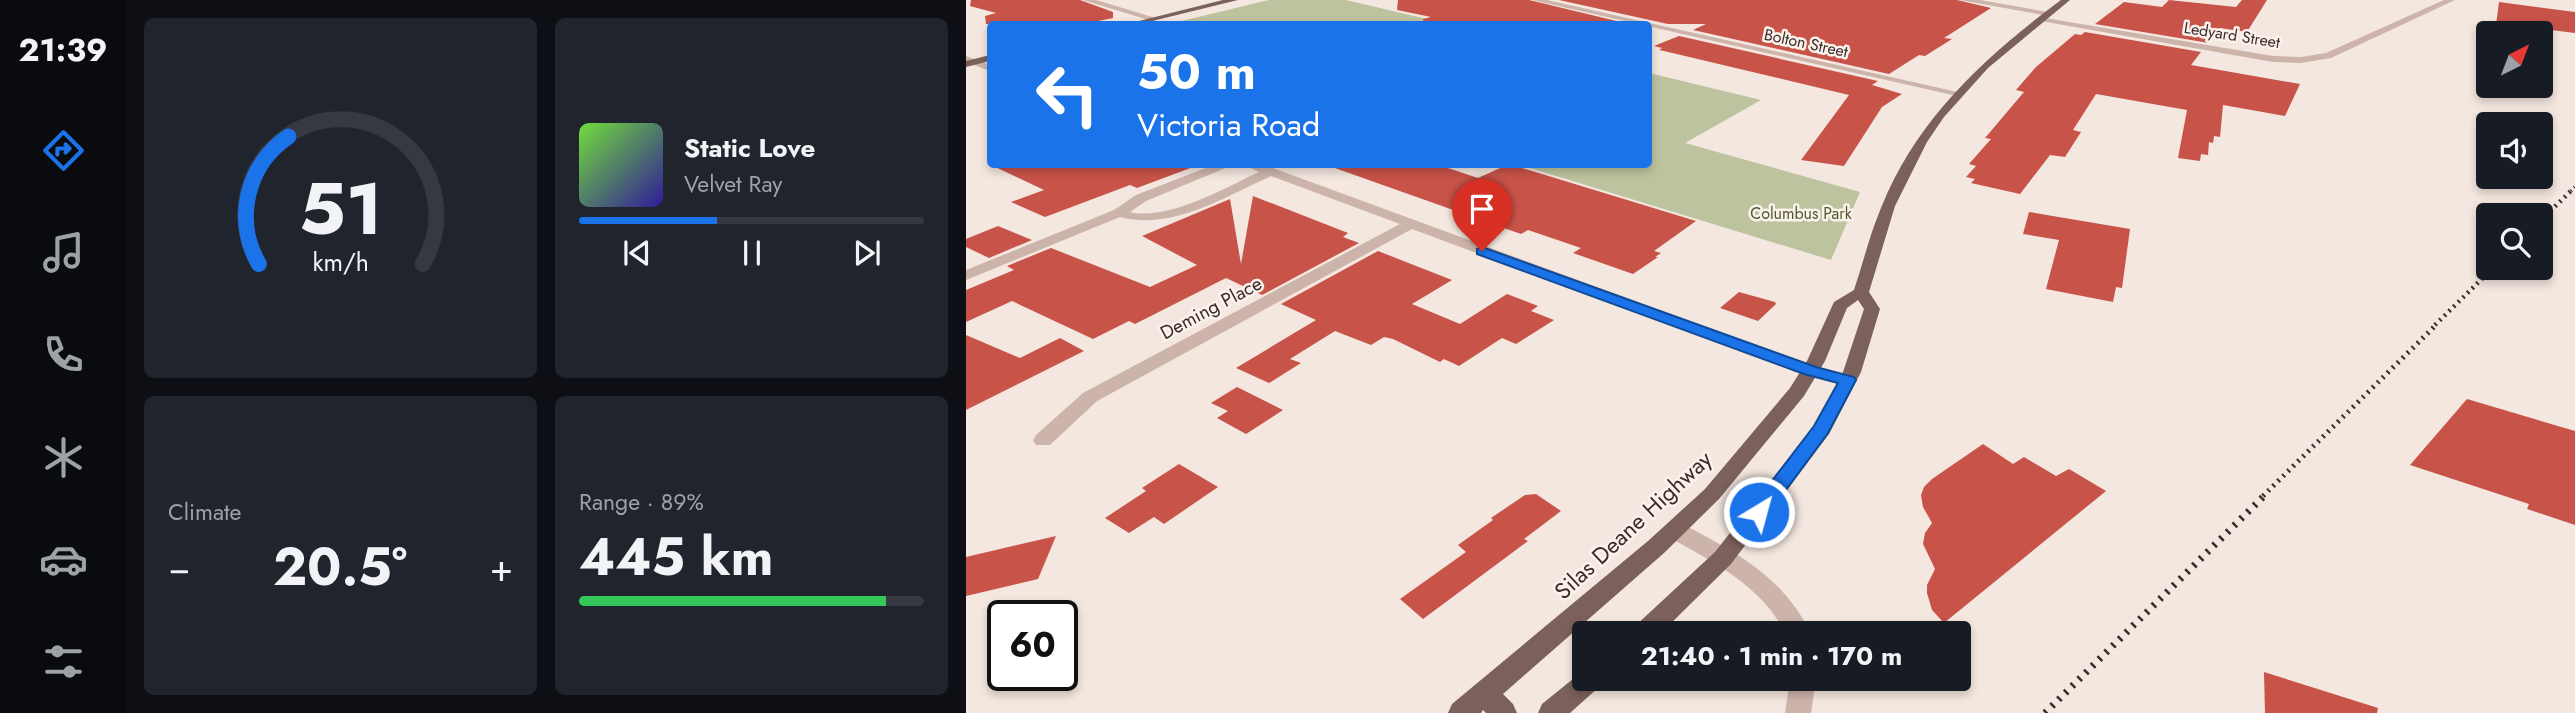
<!DOCTYPE html>
<html lang="en">
<head>
<meta charset="utf-8">
<style>
  body { margin:0; font-family:Jost,sans-serif; background:#20242c; color:#f1f3f6; height:100vh; display:flex; flex-direction:column; font-size:26px; white-space:nowrap }
  * { box-sizing:border-box; margin:0 }
  p { font-size:23px; color:#9ea1a6 }
  .icon { flex:none; width:38px; height:38px; fill:none; stroke:currentColor; stroke-width:2; stroke-linecap:round; stroke-linejoin:round }
  .map { position:relative; flex:1; overflow:hidden }
  .side { display:flex; flex-direction:column; gap:18px; padding:18px; background:#0d0f14; width:840px }
  .side>* { flex:none }
  .banner { position:absolute; left:21px; top:21px; width:665px; height:147px; border-radius:7px; box-shadow:0 4px 10px #0003; background:#1a73e8; color:#fff; overflow:hidden }
  .needle { width:46px; rotate:42deg }
  .buttons { position:absolute; left:1510px; top:21px; display:grid; gap:14px }
  .buttons a { display:grid; place-items:center; width:77px; height:77px; border-radius:7px; background:#171b24; box-shadow:0 4px 10px #0003; font-size:35px }
  .speed { position:absolute; left:21px; top:600px; display:flex; gap:14px; font-size:35px; font-weight:700; text-align:center }
  .speed>* { display:grid; place-content:center; width:91px; height:91px; border-radius:50%; background:#171b24; box-shadow:0 4px 10px #0003; line-height:1 }
  .speed .limit { border:4px solid #111; border-radius:10px; background:#fff; color:#111 }
  .pin { position:absolute; display:grid; place-items:center; width:60px; height:60px; color:#fff; margin:-72px -30px; border-radius:50% 50% 50% 0; rotate:-45deg; box-shadow:0 0 7px #0007 }
  .pin .icon { rotate:45deg }
  .me { position:absolute; width:77px; margin:-38px; rotate:37deg; stroke-linejoin:round; filter:drop-shadow(0 0 5px #0008) }
  .turn { display:flex; align-items:center; gap:24px; height:147px; padding:0 35px; font-size:32px }
  .turn .icon { width:91px; height:91px; stroke-width:2.5 }
  .turn b { display:block; font-size:49px; line-height:60px }
  .big { font-size:52px; font-weight:700; line-height:1.1 }
  .side .widget { flex:1; display:flex; flex-direction:column; justify-content:center; gap:10px; min-width:0; padding:0 24px; border-radius:10px; background:#20242c }
  .side .dial { align-items:center; gap:0 }
  .dial svg { height:182px; overflow:visible; fill:none; stroke:#363941; stroke-width:7; stroke-linecap:round; text-anchor:middle }
  .dial text { fill:#f1f3f6; stroke:none }
  .song { display:flex; align-items:center; gap:21px }
  .cover { width:84px; height:84px; border-radius:10px; background:linear-gradient(135deg,hsl(100 70% 55%),hsl(250 70% 35%)) }
  .played { height:7px; border-radius:4px; background:linear-gradient(90deg,#1a73e8 40%,#363941 40%) }
  .keys { display:flex; justify-content:space-around; direction:ltr }
  .heat { display:flex; justify-content:space-between; align-items:center; font-size:38px; direction:ltr }
  .charge { height:10px; border-radius:5px; background:linear-gradient(90deg,#34c759 89%,#363941 0) }
  .side .tiles { flex:1; display:grid; gap:18px; grid-template-columns:repeat(2,1fr) }
  .trip { position:absolute; left:606px; top:621px; width:399px; height:70px; border-radius:7px; background:#171b24; box-shadow:0 4px 10px #0003; font-weight:700; line-height:70px; text-align:center }
  main { display:flex; flex:1; min-height:0 }
  .tabs { display:flex; flex-direction:column; width:126px; justify-content:space-around; align-items:center; background:#090b0e; color:#9ea1a6 }
  .tabs .icon { width:49px; height:49px }
  .tabs .selected { color:#1a73e8 }
  .tabs b { font-size:32px; color:#f1f3f6 }
  .map>svg:first-child { display:block }
</style>
</head>
<body>
<main>
<nav class="tabs">
<b>21:39</b>
<svg class="icon selected" aria-label="directions" viewBox="0 0 24 24"><path d="M12 3l9 9-9 9-9-9zM9 14v-3h6M13 9l2 2-2 2"/></svg>
<svg class="icon" aria-label="music" viewBox="0 0 24 24"><path d="M9 18V5l10-2v13"/><circle cx="6" cy="18" r="3"/><circle cx="16" cy="16" r="3"/></svg>
<svg class="icon" aria-label="phone" viewBox="0 0 24 24"><path d="M5 4h4l2 5-3 2q2 4 5 5l2-3 5 2v4C11 20 4 13 5 4z"/></svg>
<svg class="icon" aria-label="climate" viewBox="0 0 24 24"><path d="M12 3v18M4 7l16 10M4 17L20 7"/></svg>
<svg class="icon" aria-label="car" viewBox="0 0 24 24"><path d="M5 17H2v-5l4-1 3-4h7l3 4 3 1v5h-3M9 17h6M6 11h13"/><circle cx="7" cy="17" r="2"/><circle cx="17" cy="17" r="2"/></svg>
<svg class="icon" aria-label="filters" viewBox="0 0 24 24"><path d="M4 7h16M4 17h16"/><circle cx="9" cy="7" r="2"/><circle cx="15" cy="17" r="2"/></svg>
</nav>
<section class="side">
<div class="tiles">
<div class="widget dial"><svg viewBox="0 0 100 80">
<path d="M14 69A42 42 0 1 1 86 69"/>
<path d="M14 69A42 42 0 0 1 27 13" stroke="#1a73e8"/>
<text x="50" y="56" font-size="32" font-weight="700">51</text>
<text x="50" y="72" font-size="11">km/h</text>
</svg></div>
<div class="widget">
<div class="song"><i class="cover"></i><div><b>Static Love</b><p>Velvet Ray</p></div></div>
<div class="played"></div>
<div class="keys"><svg class="icon" aria-label="previous" viewBox="0 0 24 24"><path d="M18 5L8 12l10 7zM5 5v14"/></svg><svg class="icon" aria-label="pause" viewBox="0 0 24 24"><path d="M8 5v14M16 5v14"/></svg><svg class="icon" aria-label="next" viewBox="0 0 24 24"><path d="M6 5l10 7-10 7zM19 5v14"/></svg></div>
</div>
<div class="widget"><p>Climate</p>
<div class="heat"><a>−</a><b class="big">20.5°</b><a>+</a></div>
</div>
<div class="widget"><p>Range · 89%</p><b class="big">445 km</b><div class="charge"></div></div>
</div>
</section>
<div class="map">
<svg width="1609" height="713" viewBox="0 0 1609 713">
  <rect width="100%" height="100%" fill="#f3e7df"/>
  <path fill="#bdc39e" d="M 303,0 L 380,0 L 482,24 L 203,24 Z
    M 683,73 L 795,100 L 719,143 L 894,192 L 865,260 L 554,165 L 682,164 Z"/>
  <path fill="#c85349" d="M 5,0 L 114,0 L 147,12 L 147,18 L 117,24 L 20,24 L 19,16 L 30,13 L 4,6 Z
    M 432,0 L 563,0 L 663,24 L 458,24 L 457,19 L 465,17 L 431,10 Z
    M 593,0 L 991,0 L 1025,8 L 978,38 L 986,39 L 959,56 L 953,55 L 923,74 L 727,30 L 740,24 L 702,24 Z
    M 1203,0 L 1270,7 L 1276,0 L 1301,0 L 1281,32 L 1254,28 L 1243,43 L 1129,24 L 1158,2 L 1196,7 Z
    M 1533,2 L 1609,12 L 1609,33 L 1585,30 L 1586,33 L 1529,33 Z
    M 1119,32 L 1235,52 L 1225,65 L 1334,84 L 1319,116 L 1257,105 L 1254,137 L 1248,136 L 1247,143 L 1243,142 L 1242,155 L 1235,154 L 1234,161 L 1212,158 L 1221,110 L 1130,94 L 1107,130 L 1115,132 L 1099,157 L 1084,155 L 1054,194 L 1005,183 L 1009,179 L 1000,177 L 1010,166 L 1003,164 L 1025,139 L 1019,138 L 1058,92 L 1050,90 L 1070,67 L 1109,34 L 1115,35 Z
    M 713,36 L 912,81 L 906,85 L 936,94 L 916,107 L 878,166 L 835,160 L 883,95 L 698,51 L 693,50 L 696,48 L 688,46 Z
    M 23,164 L 227,164 L 227,167 L 171,188 L 164,185 L 79,217 L 45,202 L 78,190 Z
    M 367,164 L 470,164 L 512,178 L 543,164 L 730,221 L 688,251 L 695,253 L 689,257 L 692,257 L 667,274 L 607,253 L 615,248 L 562,230 L 555,234 L 366,167 Z
    M 287,196 L 382,233 L 377,237 L 393,243 L 296,295 L 260,278 L 169,324 L 163,321 L 127,339 L 46,301 L 0,322 L 0,290 L 48,270 L 41,266 L 85,248 L 184,287 L 231,265 L 176,236 L 264,199 L 275,264 Z
    M 1063,212 L 1164,229 L 1156,288 L 1150,287 L 1147,302 L 1080,289 L 1093,240 L 1057,234 Z
    M 32,226 L 66,240 L 23,258 L 0,247 L 0,239 Z
    M 412,251 L 486,280 L 446,304 L 494,324 L 541,294 L 572,306 L 565,311 L 588,320 L 550,344 L 536,338 L 493,366 L 478,359 L 474,362 L 427,339 L 418,337 L 405,345 L 369,331 L 324,359 L 335,363 L 303,383 L 270,368 L 350,320 L 315,304 Z
    M 773,292 L 809,302 L 810,304 L 792,321 L 754,308 Z
    M 0,335 L 54,358 L 94,338 L 118,351 L 0,410 Z
    M 271,387 L 317,410 L 280,434 L 251,418 L 262,411 L 245,403 Z
    M 1501,399 L 1609,431 L 1609,525 L 1561,509 L 1563,504 L 1444,465 Z
    M 1017,444 L 1047,464 L 1058,457 L 1090,476 L 1103,469 L 1140,491 L 978,623 L 966,610 L 961,593 L 961,585 L 969,569 L 957,544 L 959,533 L 966,523 L 957,507 L 955,495 L 958,487 L 966,479 Z
    M 213,464 L 252,487 L 198,524 L 188,517 L 163,533 L 139,518 L 180,491 L 176,488 Z
    M 570,494 L 595,511 L 558,539 L 562,541 L 457,619 L 434,599 L 500,552 L 492,545 L 527,520 L 525,518 L 559,495 Z
    M 90,536 L 72,579 L 0,596 L 0,557 Z
    M 1298,672 L 1412,708 L 1411,713 L 1299,713 Z"/>
  <g fill="none" stroke-linecap="round" stroke-linejoin="round">
    <path fill="#ccb4aa" fill-rule="evenodd" d="M 117,0 L 130,0 L 193,19 L 186,21 Z
      M 566,0 L 581,0 L 996,93 L 991,96 Z
      M 994,0 L 1014,0 L 1087,13 L 1083,16 Z
      M 1478,0 L 1489,0 L 1365,58 L 1335,63 L 1307,62 L 1069,20 L 1073,17 L 1307,56 L 1335,57 L 1360,53 Z
      M 0,56 L 24,65 L 24,71 L 0,62 Z
      M 250,164 L 269,164 L 180,201 L 164,212 C 202,221 259,188 293,172 L 277,164 L 296,164 L 849,367 L 888,376 L 891,380 L 882,386 L 838,375 L 446,229 L 131,401 L 84,445 L 70,445 L 67,440 L 70,435 L 117,393 L 434,224 L 305,176 C 259,197 205,231 154,217 L 0,280 L 0,270 L 148,210 L 170,195 Z
      M 709,522 C 723,526 735,534 748,541 C 790,564 824,590 845,634 L 820,634 C 795,585 747,562 701,536 L 698,530 L 701,524 Z
      M 824,679 L 850,679 L 845,713 L 819,713 Z"/>
    <path fill="#7c605b" fill-rule="evenodd" d="M 257,0 L 272,0 L 174,24 L 161,24 Z
      M 1095,0 L 1104,0 L 1022,68 L 978,117 L 961,142 L 929,206 L 903,292 L 914,309 L 895,372 L 863,434 L 765,564 L 694,634 L 665,634 L 668,627 L 749,552 L 848,426 L 877,372 L 898,309 L 892,300 L 881,308 L 859,361 L 838,396 L 753,499 L 698,553 L 537,694 L 547,704 L 551,713 L 520,713 L 517,710 L 515,713 L 482,713 L 486,704 L 682,541 L 739,489 L 824,388 L 841,361 L 868,302 L 888,290 C 897,263 904,234 915,208 C 951,118 1019,57 1095,0 Z
      M 24,55 L 24,61 L 0,67 L 0,61 Z
      M 618,670 L 618,679 L 637,679 L 633,687 L 604,713 L 572,713 L 576,704 Z"/>
    <path stroke="#3a2c2a" stroke-width="3.5" stroke-dasharray="1 3.5" stroke-linecap="butt" d="M 1605,191 L 1609,187"/>
    <path stroke="#3a2c2a" stroke-width="4.5" stroke-dasharray="2 4.5" stroke-linecap="butt" d="M 1575,220 L 1607,189
      M 1469,325 L 1527,268"/>
    <path stroke="#3a2c2a" stroke-width="5" stroke-dasharray="2 5" stroke-linecap="butt" d="M 1297,496 L 1471,324"/>
    <path stroke="#3a2c2a" stroke-width="7" stroke-dasharray="2.5 7" stroke-linecap="butt" d="M 1079,713 L 1299,495"/>
  </g>
  <path fill="#1a73e8" stroke="#114b97" stroke-width="2" d="M 516,247 L 850,367 L 888,377 L 890,380 L 862,433 L 800,517 L 793,519 L 786,517 L 783,512 L 786,507 L 848,426 L 872,383 L 838,374 L 511,254 L 511,249 Z"/>
  <g text-anchor="middle" dominant-baseline="central" stroke-width="5" stroke-linejoin="round" paint-order="stroke">
    <g font-size="16" fill="#3a2c2a" stroke="#fbf2ec">
      <text transform="translate(1266 35) rotate(9)">Ledyard Street</text>
      <text transform="translate(840 43) rotate(12)">Bolton Street</text>
    </g>
    <g font-size="16" fill="#50592d" stroke="#fbf2ec">
      <text x="835" y="213">Columbus Park</text>
    </g>
    <g font-size="19" fill="#3a2c2a" stroke="#fbf2ec">
      <text transform="translate(245 308) rotate(-28)">Deming Place</text>
    </g>
    <g font-size="23" fill="#3a2c2a" stroke="#fbf2ec">
      <text transform="translate(667 525) rotate(-43)">Silas Deane Highway</text>
    </g>
  </g>
</svg>
<div class="buttons">
<a><svg class="needle" viewBox="-14 -14 28 28"><path d="M0-13l5 13h-10z" fill="#e53935"/><path d="M0 13l5-13h-10z" fill="#9ea1a6"/></svg></a>
<a><svg class="icon" aria-label="sound" viewBox="0 0 24 24"><path d="M4 9h4l5-4v14l-5-4H4zM17 9q2 3 0 6"/></svg></a>
<a><svg class="icon" aria-label="search" viewBox="0 0 24 24"><circle cx="10" cy="10" r="6"/><path d="M15 15l6 6"/></svg></a>
</div>
<div class="speed"><div class="limit">60</div></div>
<div class="pin" style="left:516px;top:251px;background:#d93025"><svg class="icon" aria-label="arrive" viewBox="0 0 24 24"><path d="M6 21V4h12l-3 4 3 4H6"/></svg></div>
<svg class="me" style="left:793px;top:512px" viewBox="-20 -20 40 40"><circle r="17" fill="#1a73e8" stroke="#fff" stroke-width="3"/><path d="M0-11L8 9 0 5-8 9z" fill="#fff"/></svg>
<div class="trip">21:40 · 1 min · 170 m</div>
<div class="banner">
<div class="turn"><svg class="icon" aria-label="left" viewBox="0 0 24 24"><path d="M17 20v-9H6M10 6l-5 5 5 5"/></svg><div><b>50 m</b>Victoria Road</div></div>
</div>
</div>
</main>
</body>
</html>
